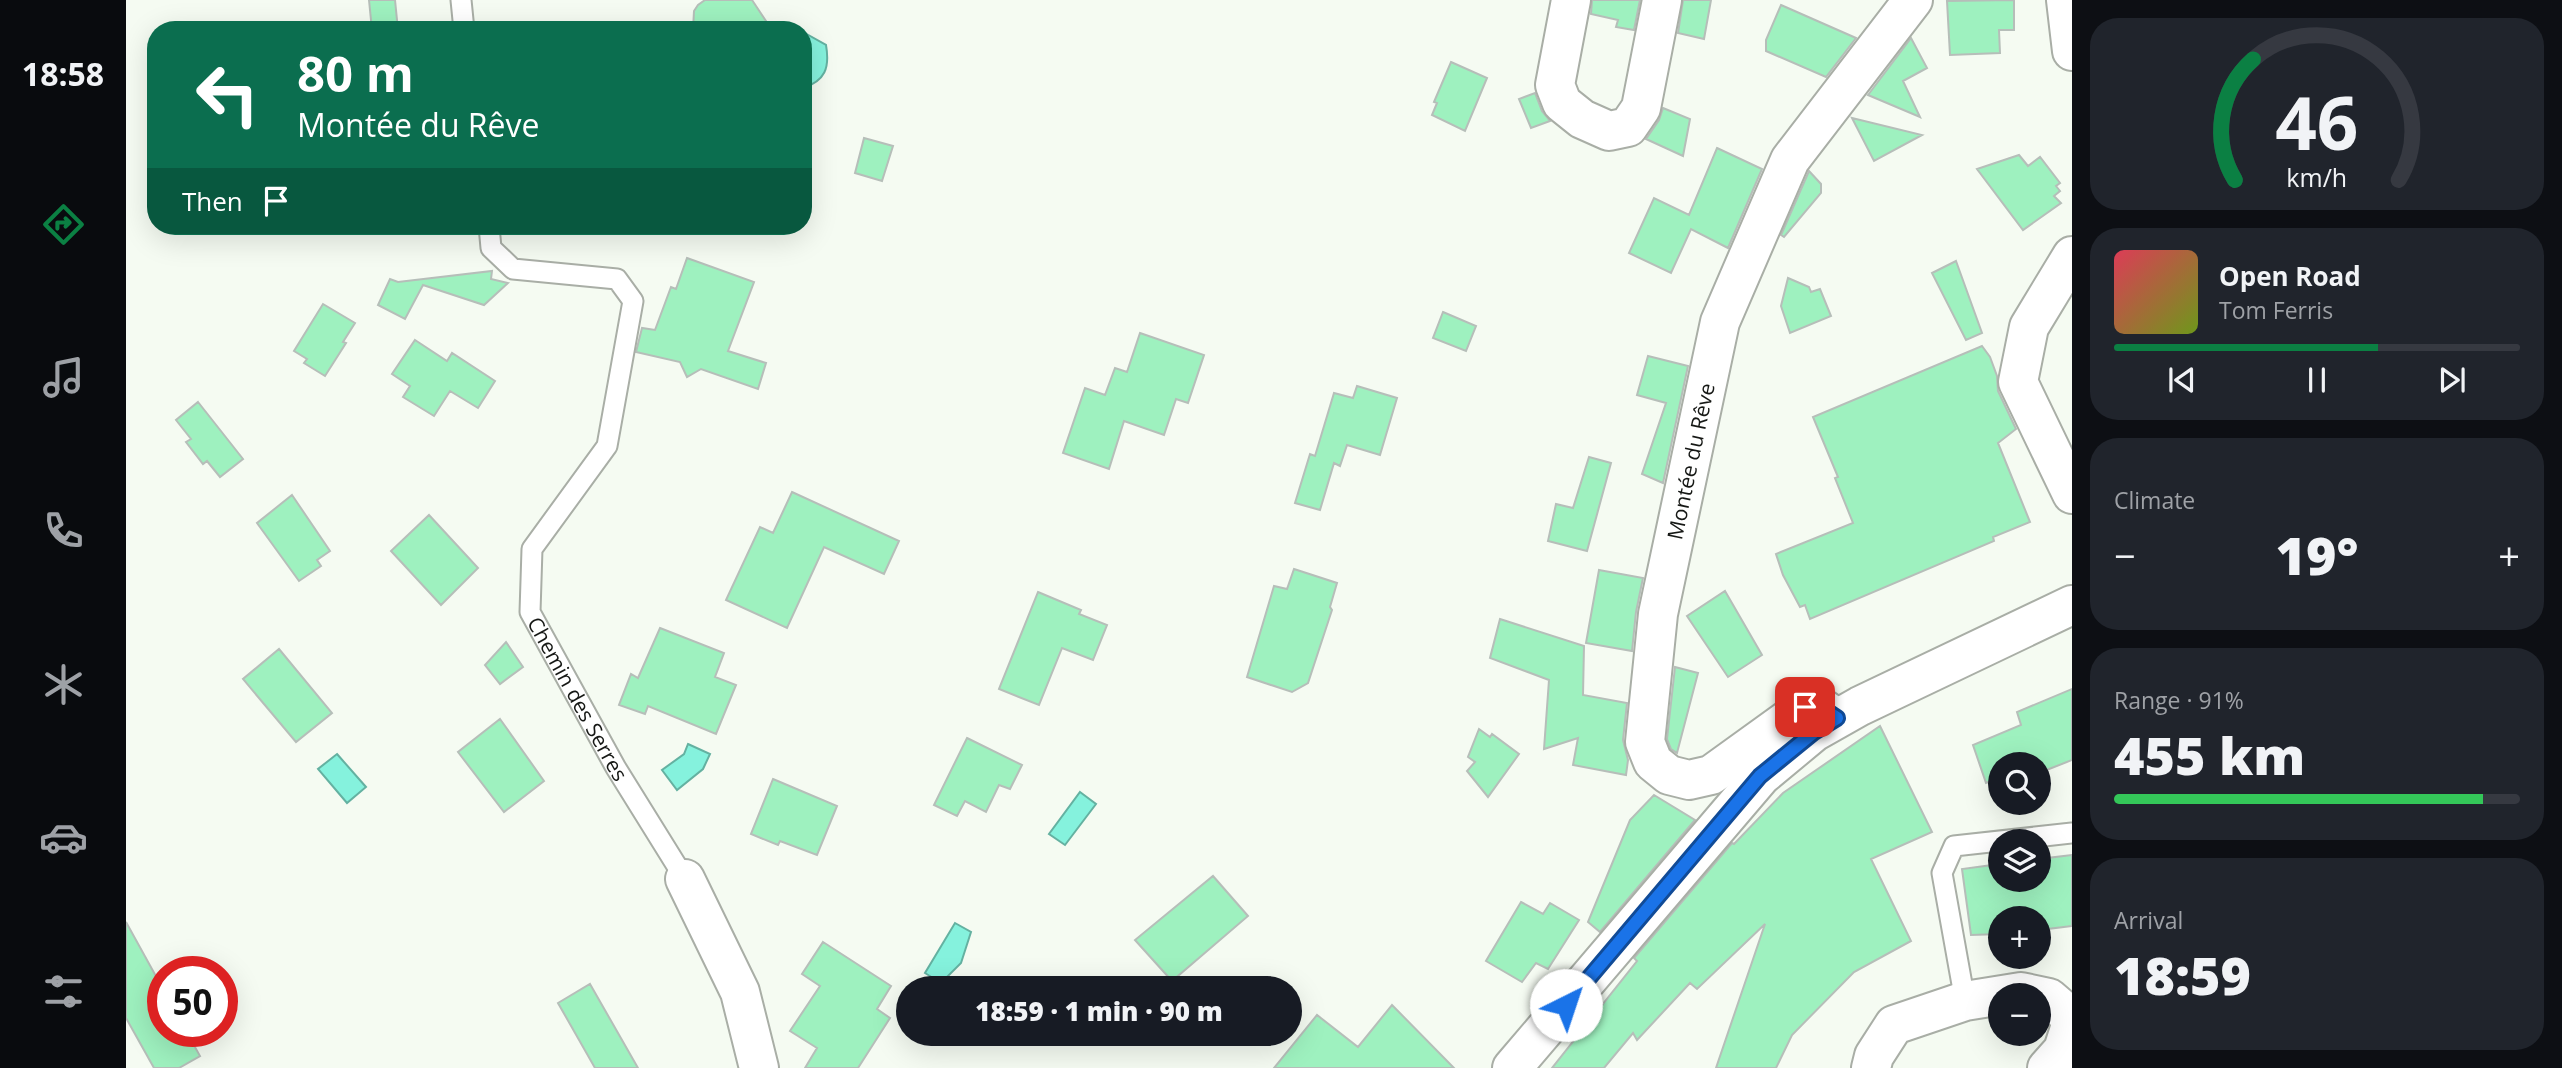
<!DOCTYPE html>
<html lang="en">
<head>
<meta charset="utf-8">
<style>
  body { margin:0; font-family:"Open Sans",sans-serif; background:#20242c; color:#f1f3f6; height:100vh; display:flex; flex-direction:column; font-size:26px; white-space:nowrap }
  * { box-sizing:border-box; margin:0 }
  p { font-size:23px; color:#9ea1a6 }
  .icon { flex:none; width:38px; height:38px; fill:none; stroke:currentColor; stroke-width:2; stroke-linecap:round; stroke-linejoin:round }
  .map { position:relative; flex:1; overflow:hidden }
  .panel { display:flex; flex-direction:column; gap:18px; padding:18px; background:#0d0f14; width:490px }
  .panel>* { flex:none }
  .guide { position:absolute; left:21px; top:21px; width:665px; height:214px; border-radius:28px; box-shadow:0 7px 28px #0002; background:#0b6e4f; color:#fff; overflow:hidden }
  .buttons { position:absolute; left:1862px; top:752px; display:grid; gap:14px }
  .buttons a { display:grid; place-items:center; width:63px; height:63px; border-radius:50%; background:#171b24; box-shadow:0 7px 28px #0002; font-size:35px }
  .speed { position:absolute; left:21px; top:956px; display:flex; gap:14px; font-size:35px; font-weight:700; text-align:center }
  .speed>* { display:grid; place-content:center; width:91px; height:91px; border-radius:50%; background:#171b24; box-shadow:0 7px 28px #0002; line-height:1 }
  .speed .limit { border:10px solid #d22; background:#fff; color:#111 }
  .pin { position:absolute; display:grid; place-items:center; width:60px; height:60px; color:#fff; margin:-30px; border-radius:14px; box-shadow:0 4px 10px #0006 }
  .me { position:absolute; width:77px; margin:-38px; rotate:41deg; stroke-linejoin:round; filter:drop-shadow(0 0 5px #0008) }
  .turn { display:flex; align-items:center; gap:24px; height:147px; padding:0 35px; font-size:32px }
  .turn .icon { width:91px; height:91px; stroke-width:2.5 }
  .turn b { display:block; font-size:49px; line-height:60px }
  .then { display:flex; align-items:center; height:66px; padding:0 35px; background:#0003; gap:14px; font-size:26px }
  .big { font-size:52px; font-weight:800; line-height:1.1 }
  .panel .widget { flex:1; display:flex; flex-direction:column; justify-content:center; gap:10px; min-width:0; padding:0 24px; border-radius:28px; background:#20242c }
  .panel .dial { align-items:center; gap:0 }
  .dial svg { height:182px; overflow:visible; fill:none; stroke:#363941; stroke-width:7; stroke-linecap:round; text-anchor:middle }
  .dial text { fill:#f1f3f6; stroke:none }
  .song { display:flex; align-items:center; gap:21px }
  .cover { width:84px; height:84px; border-radius:10px; background:linear-gradient(135deg,hsl(350 70% 55%),hsl(80 70% 35%)) }
  .played { height:7px; border-radius:4px; background:linear-gradient(90deg,#0b8043 65%,#363941 65%) }
  .keys { display:flex; justify-content:space-around; direction:ltr }
  .heat { display:flex; justify-content:space-between; align-items:center; font-size:38px; direction:ltr }
  .charge { height:10px; border-radius:5px; background:linear-gradient(90deg,#34c759 91%,#363941 0) }
  .trip { position:absolute; left:770px; top:976px; width:406px; height:70px; border-radius:35px; background:#171b24; box-shadow:0 7px 28px #0002; font-weight:800; line-height:70px; text-align:center }
  main { display:flex; flex:1; min-height:0 }
  .menu { display:flex; flex-direction:column; width:126px; justify-content:space-around; align-items:center; background:#090b0e; color:#9ea1a6 }
  .menu .icon { width:49px; height:49px }
  .menu .active { color:#0b8043 }
  .menu b { font-size:32px; color:#f1f3f6 }
  .map>svg:first-child { display:block }
</style>
</head>
<body>
<main>
<nav class="menu">
<b>18:58</b>
<svg class="icon active" aria-label="directions" viewBox="0 0 24 24"><path d="M12 3l9 9-9 9-9-9zM9 14v-3h6M13 9l2 2-2 2"/></svg>
<svg class="icon" aria-label="music" viewBox="0 0 24 24"><path d="M9 18V5l10-2v13"/><circle cx="6" cy="18" r="3"/><circle cx="16" cy="16" r="3"/></svg>
<svg class="icon" aria-label="phone" viewBox="0 0 24 24"><path d="M5 4h4l2 5-3 2q2 4 5 5l2-3 5 2v4C11 20 4 13 5 4z"/></svg>
<svg class="icon" aria-label="climate" viewBox="0 0 24 24"><path d="M12 3v18M4 7l16 10M4 17L20 7"/></svg>
<svg class="icon" aria-label="car" viewBox="0 0 24 24"><path d="M5 17H2v-5l4-1 3-4h7l3 4 3 1v5h-3M9 17h6M6 11h13"/><circle cx="7" cy="17" r="2"/><circle cx="17" cy="17" r="2"/></svg>
<svg class="icon" aria-label="filters" viewBox="0 0 24 24"><path d="M4 7h16M4 17h16"/><circle cx="9" cy="7" r="2"/><circle cx="15" cy="17" r="2"/></svg>
</nav>
<div class="map">
<svg width="1946" height="1068" viewBox="0 0 1946 1068">
  <rect width="100%" height="100%" fill="#f5fbf2"/>
  <path fill="#85f2dd" stroke="#64b1a1" stroke-width="2" d="M 677,32 L 700,45 C 704,68 699,81 677,88 Z
    M 562,744 L 584,754 L 577,769 L 551,790 L 536,770 L 558,754 Z
    M 211,754 L 240,787 L 221,803 L 192,769 Z
    M 954,792 L 970,804 L 939,845 L 923,834 Z
    M 829,923 L 845,932 L 835,963 L 815,983 L 799,973 Z"/>
  <path fill="#9ef1bf" stroke="#b6beb9" stroke-width="2" d="M 243,0 L 269,0 L 272,30 L 246,30 Z
    M 579,0 L 626,0 L 646,30 L 567,30 L 568,11 L 572,5 Z
    M 1466,0 L 1514,0 L 1508,30 L 1490,27 L 1492,20 L 1465,14 Z
    M 1557,0 L 1585,0 L 1578,39 L 1552,33 Z
    M 1888,0 L 1888,30 L 1873,30 L 1874,53 L 1824,55 L 1821,1 Z
    M 1655,5 L 1730,38 L 1700,77 L 1640,51 L 1640,40 Z
    M 1785,38 L 1801,68 L 1777,81 L 1794,117 L 1742,95 Z
    M 1325,62 L 1361,78 L 1339,131 L 1306,115 L 1311,103 L 1308,102 Z
    M 1409,93 L 1416,111 L 1424,121 L 1405,128 L 1393,99 Z
    M 1537,108 L 1564,119 L 1557,156 L 1520,139 L 1533,120 Z
    M 1726,118 L 1796,135 L 1748,161 Z
    M 738,138 L 767,146 L 756,181 L 729,173 Z
    M 1591,148 L 1636,169 L 1602,248 L 1565,229 L 1545,273 L 1503,253 L 1528,198 L 1563,215 Z
    M 1893,155 L 1902,166 L 1914,157 L 1934,183 L 1930,186 L 1934,191 L 1928,196 L 1935,203 L 1897,230 L 1851,169 Z
    M 1683,171 L 1695,184 L 1695,193 L 1658,237 L 1655,235 Z
    M 561,258 L 628,282 L 602,351 L 640,363 L 632,389 L 575,369 L 561,377 L 554,362 L 510,352 L 516,328 L 529,330 L 545,287 L 550,289 Z
    M 1830,261 L 1856,333 L 1840,340 L 1806,273 Z
    M 366,271 L 365,279 L 382,283 L 358,305 L 297,285 L 279,319 L 252,305 L 264,279 L 272,282 Z
    M 1662,278 L 1683,287 L 1685,292 L 1694,289 L 1705,316 L 1664,333 L 1655,306 Z
    M 197,304 L 229,323 L 217,342 L 220,343 L 199,376 L 178,363 L 181,359 L 168,351 Z
    M 1317,312 L 1350,326 L 1340,351 L 1307,338 Z
    M 1014,333 L 1078,355 L 1062,403 L 1050,399 L 1038,435 L 998,421 L 983,469 L 937,453 L 959,388 L 979,395 L 989,368 L 1001,372 Z
    M 289,340 L 321,361 L 326,353 L 369,381 L 352,408 L 324,391 L 308,416 L 277,397 L 284,386 L 266,374 Z
    M 1856,346 L 1864,357 L 1871,376 L 1872,391 L 1890,429 L 1872,443 L 1904,522 L 1867,537 L 1868,541 L 1684,619 L 1679,605 L 1674,607 L 1657,575 L 1650,554 L 1727,523 L 1709,478 L 1712,477 L 1687,417 Z
    M 1522,356 L 1562,366 L 1537,483 L 1516,474 L 1540,403 L 1511,395 Z
    M 1231,386 L 1271,398 L 1254,455 L 1221,445 L 1214,466 L 1208,463 L 1194,510 L 1169,503 L 1184,454 L 1189,456 L 1208,393 L 1227,398 Z
    M 72,402 L 117,459 L 94,477 L 81,461 L 77,464 L 60,442 L 65,439 L 50,420 Z
    M 1463,457 L 1485,463 L 1461,551 L 1422,541 L 1430,504 L 1447,508 Z
    M 666,492 L 773,541 L 758,574 L 698,547 L 661,628 L 600,600 L 634,527 L 647,533 Z
    M 166,495 L 204,551 L 191,560 L 195,566 L 173,581 L 131,523 Z
    M 303,515 L 352,568 L 315,605 L 265,551 Z
    M 1168,569 L 1211,583 L 1204,607 L 1206,610 L 1182,683 L 1166,692 L 1121,677 L 1148,586 L 1161,589 Z
    M 1473,570 L 1517,578 L 1510,612 L 1506,651 L 1460,643 Z
    M 1599,591 L 1636,655 L 1602,677 L 1561,616 Z
    M 912,592 L 955,610 L 953,614 L 981,625 L 967,660 L 936,648 L 913,705 L 873,689 Z
    M 1374,619 L 1458,646 L 1457,695 L 1501,703 L 1497,740 L 1502,760 L 1500,775 L 1447,765 L 1452,738 L 1418,749 L 1423,680 L 1364,658 Z
    M 534,628 L 598,653 L 589,677 L 610,685 L 590,734 L 522,706 L 519,714 L 493,705 L 505,674 L 512,678 Z
    M 380,642 L 397,667 L 374,684 L 359,665 Z
    M 153,649 L 206,713 L 170,742 L 117,679 Z
    M 1549,667 L 1572,673 L 1551,753 L 1545,749 L 1541,739 Z
    M 1946,689 L 1946,760 L 1913,773 L 1913,765 L 1909,763 L 1874,765 L 1874,777 L 1860,783 L 1847,745 L 1895,725 L 1891,712 Z
    M 374,719 L 418,781 L 378,812 L 332,752 Z
    M 1754,726 L 1806,832 L 1745,859 L 1785,941 L 1728,972 L 1666,1035 L 1650,1068 L 1590,1068 L 1639,924 L 1571,989 L 1564,983 L 1511,1040 L 1507,1033 L 1478,1068 L 1426,1068 L 1511,961 L 1508,958 L 1606,843 L 1608,844 L 1657,793 Z
    M 1353,729 L 1364,737 L 1366,734 L 1393,754 L 1362,797 L 1341,771 L 1349,762 L 1342,757 Z
    M 841,738 L 896,765 L 884,789 L 873,785 L 860,812 L 839,801 L 831,816 L 808,805 Z
    M 647,779 L 711,806 L 691,855 L 654,841 L 652,845 L 625,834 Z
    M 1528,795 L 1569,820 L 1474,932 L 1462,922 L 1504,820 Z
    M 1946,855 L 1946,926 L 1913,930 L 1913,919 L 1874,919 L 1874,934 L 1845,935 L 1836,869 L 1874,864 L 1874,880 L 1913,880 L 1913,859 Z
    M 1087,876 L 1122,916 L 1046,981 L 1009,940 Z
    M 1395,902 L 1417,914 L 1424,903 L 1453,920 L 1422,969 L 1410,963 L 1396,982 L 1360,961 Z
    M 0,922 L 37,989 L 37,1031 L 60,1031 L 74,1056 L 53,1068 L 28,1068 L 0,1018 Z
    M 697,942 L 765,986 L 751,1009 L 764,1018 L 732,1068 L 679,1068 L 691,1048 L 664,1031 L 694,986 L 676,974 Z
    M 464,984 L 512,1068 L 469,1068 L 432,1003 Z
    M 1266,1005 L 1328,1068 L 1148,1068 L 1191,1015 L 1232,1047 Z"/>
  <g fill="none" stroke-linecap="round" stroke-linejoin="round">
    <defs>
      <g id="lane">
        <path d="M 335,0 L 338,30"/>
        <path id="s1" d="M 363,226 L 365,248 L 387,269 L 491,279 L 507,301 L 481,446 L 406,549 L 404,612 L 490,768 L 559,879"/>
        <path d="M 1839,1001 L 1816,873 L 1828,846 L 1946,833"/>
      </g>
      <g id="street">
        <path d="M 1445,0 L 1429,85 L 1436,103 L 1456,119 L 1483,131 L 1502,127 L 1515,108 L 1536,0"/>
        <path d="M 1940,0 L 1946,51"/>
        <path d="M 1946,256 L 1903,327 L 1892,382 L 1946,494"/>
        <path id="s2" d="M 1711,718 L 1693,706 L 1679,707 L 1585,775 L 1563,780 L 1543,775 L 1527,762 L 1519,742 L 1532,614 L 1594,322 L 1664,160 L 1787,0"/>
        <path d="M 559,879 L 614,992 L 633,1068"/>
        <path d="M 1745,1068 L 1748,1056 L 1768,1025 L 1839,1001 L 1895,992 L 1923,998 L 1946,1018"/>
        <path d="M 1921,1068 L 1937,1050 L 1946,1022"/>
      </g>
      <path id="secondary" d="M 1386,1068 L 1635,776 L 1688,732 L 1734,706 L 1946,605"/>
    </defs>
    <use href="#lane" stroke="#a9aea6" stroke-width="23"/>
    <use href="#street" stroke="#a9aea6" stroke-width="42"/>
    <use href="#secondary" stroke="#a9aea6" stroke-width="42"/>
    <use href="#lane" stroke="#fff" stroke-width="19"/>
    <use href="#street" stroke="#fff" stroke-width="38"/>
    <use href="#secondary" stroke="#fff" stroke-width="38"/>
  </g>
  <g fill="none" stroke-linecap="round" stroke-linejoin="round">
    <defs>
      <path id="route" d="M 1440,1005 L 1634,776 L 1688,732 L 1711,718 L 1693,706 L 1679,707"/>
    </defs>
    <use href="#route" stroke="#114b97" stroke-width="18"/>
    <use href="#route" stroke="#1a73e8" stroke-width="12"/>
  </g>
  <g text-anchor="middle" dominant-baseline="central" stroke-width="5" stroke-linejoin="round" paint-order="stroke">
    <g font-size="21" fill="#161815" stroke="#fff">
      <text stroke="none"><textPath href="#s2" startOffset="522">Montée du Rêve</textPath></text>
      <text stroke="none"><textPath href="#s1" startOffset="621">Chemin des Serres</textPath></text>
    </g>
  </g>
</svg>
<div class="buttons">
<a><svg class="icon" aria-label="search" viewBox="0 0 24 24"><circle cx="10" cy="10" r="6"/><path d="M15 15l6 6"/></svg></a>
<a><svg class="icon" aria-label="layers" viewBox="0 0 24 24"><path d="M12 4l9 5-9 5-9-5zM3 14l9 5 9-5"/></svg></a>
<a>+</a>
<a>−</a>
</div>
<div class="speed"><div class="limit">50</div></div>
<div class="pin" style="left:1679px;top:707px;background:#d93025"><svg class="icon" aria-label="arrive" viewBox="0 0 24 24"><path d="M6 21V4h12l-3 4 3 4H6"/></svg></div>
<svg class="me" style="left:1440px;top:1005px" viewBox="-20 -20 40 40"><circle r="19" fill="#fff"/><path d="M0-13L10 11 0 6-10 11z" fill="#1a73e8"/></svg>
<div class="trip">18:59 · 1 min · 90 m</div>
<div class="guide">
<div class="turn"><svg class="icon" aria-label="left" viewBox="0 0 24 24"><path d="M17 20v-9H6M10 6l-5 5 5 5"/></svg><div><b>80 m</b>Montée du Rêve</div></div>
<div class="then">Then<svg class="icon" aria-label="arrive" viewBox="0 0 24 24"><path d="M6 21V4h12l-3 4 3 4H6"/></svg></div>
</div>
</div>
<section class="panel">
<div class="widget dial"><svg viewBox="0 0 100 80">
<path d="M14 69A42 42 0 1 1 86 69"/>
<path d="M14 69A42 42 0 0 1 22 16" stroke="#0b8043"/>
<text x="50" y="56" font-size="32" font-weight="700">46</text>
<text x="50" y="72" font-size="11">km/h</text>
</svg></div>
<div class="widget">
<div class="song"><i class="cover"></i><div><b>Open Road</b><p>Tom Ferris</p></div></div>
<div class="played"></div>
<div class="keys"><svg class="icon" aria-label="previous" viewBox="0 0 24 24"><path d="M18 5L8 12l10 7zM5 5v14"/></svg><svg class="icon" aria-label="pause" viewBox="0 0 24 24"><path d="M8 5v14M16 5v14"/></svg><svg class="icon" aria-label="next" viewBox="0 0 24 24"><path d="M6 5l10 7-10 7zM19 5v14"/></svg></div>
</div>
<div class="widget"><p>Climate</p>
<div class="heat"><a>−</a><b class="big">19°</b><a>+</a></div>
</div>
<div class="widget"><p>Range · 91%</p><b class="big">455 km</b><div class="charge"></div></div>
<div class="widget"><p>Arrival</p><b class="big">18:59</b></div>
</section>
</main>
</body>
</html>
